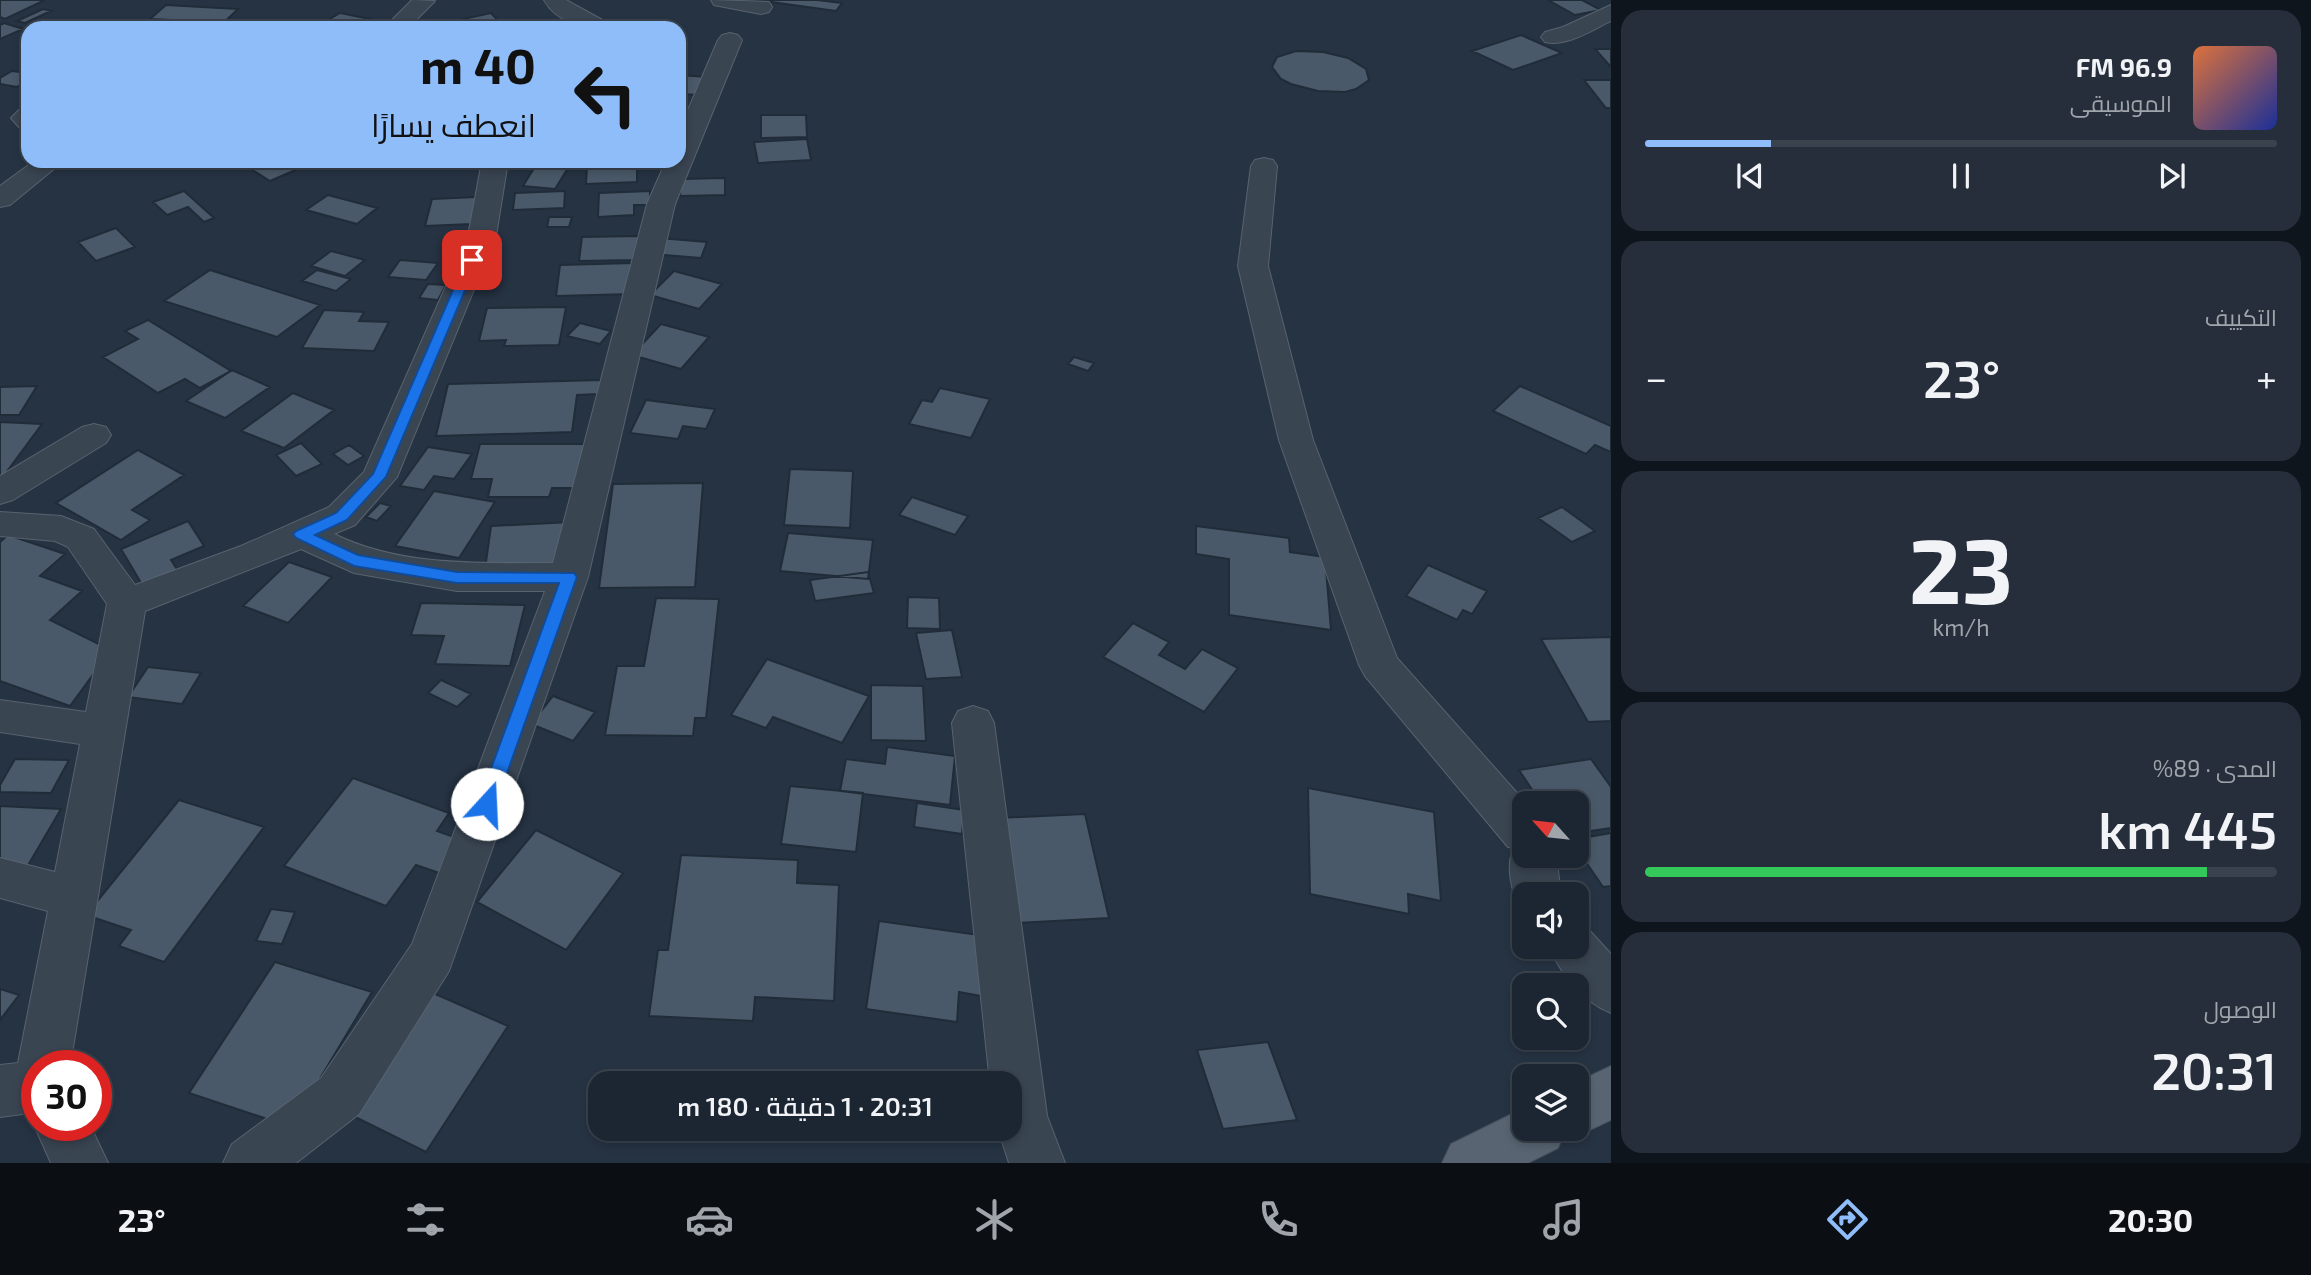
<!DOCTYPE html>
<html lang="ar">
<head>
<meta charset="utf-8">
<style>
  body { margin:0; font-family:"Exo 2",Cairo,sans-serif; background:#252e3a; color:#f1f3f6; direction:rtl; height:100vh; display:flex; flex-direction:column; font-size:26px; white-space:nowrap }
  * { box-sizing:border-box; margin:0 }
  p { font-size:23px; color:#a0a5ac }
  .icon { flex:none; width:38px; height:38px; fill:none; stroke:currentColor; stroke-width:2; stroke-linecap:round; stroke-linejoin:round }
  .map { position:relative; flex:1; overflow:hidden; direction:ltr }
  .side { display:flex; flex-direction:column; gap:10px; padding:10px; background:#0f151c; width:700px }
  .side>* { flex:none }
  .hud { position:absolute; left:21px; top:21px; width:665px; height:147px; border-radius:21px; box-shadow:0 4px 10px #0003,0 0 0 2px #3a434d; direction:rtl; background:#8ebdfa; color:#111; overflow:hidden }
  .needle { width:46px; rotate:297deg }
  .controls { position:absolute; left:1512px; top:791px; display:grid; gap:14px }
  .controls a { display:grid; place-items:center; width:77px; height:77px; border-radius:14px; background:#1c2632; box-shadow:0 4px 10px #0003,0 0 0 2px #3a434d; font-size:35px }
  .speed { position:absolute; left:21px; top:1050px; display:flex; gap:14px; font-size:35px; font-weight:700; text-align:center }
  .speed>* { display:grid; place-content:center; width:91px; height:91px; border-radius:50%; background:#1c2632; box-shadow:0 4px 10px #0003,0 0 0 2px #3a434d; line-height:1 }
  .speed .limit { border:10px solid #d22; background:#fff; color:#111 }
  .pin { position:absolute; display:grid; place-items:center; width:60px; height:60px; color:#fff; margin:-30px; border-radius:14px; box-shadow:0 4px 10px #0006 }
  .me { position:absolute; width:77px; margin:-38px; rotate:20deg; stroke-linejoin:round; filter:drop-shadow(0 0 5px #0008) }
  .turn { display:flex; align-items:center; gap:24px; height:147px; padding:0 35px; font-size:32px }
  .turn .icon { width:91px; height:91px; stroke-width:2.5 }
  .turn b { display:block; font-size:49px; line-height:60px }
  .big { font-size:52px; font-weight:600; line-height:1.1 }
  .side .tile { flex:1; display:flex; flex-direction:column; justify-content:center; gap:10px; min-width:0; padding:0 24px; border-radius:21px; background:#252e3a }
  .side .dial { align-items:center; gap:0 }
  .dial b { font-size:91px; line-height:1 }
  .song { display:flex; align-items:center; gap:21px }
  .cover { width:84px; height:84px; border-radius:10px; background:linear-gradient(135deg,hsl(20 70% 55%),hsl(230 70% 35%)) }
  .played { height:7px; border-radius:4px; background:linear-gradient(90deg,#8ebdfa 20%,#3a434d 20%) }
  .keys { display:flex; justify-content:space-around; direction:ltr }
  .heat { display:flex; justify-content:space-between; align-items:center; font-size:38px; direction:ltr }
  .charge { height:10px; border-radius:5px; background:linear-gradient(90deg,#34c759 89%,#3a434d 0) }
  .trip { position:absolute; left:588px; top:1071px; width:434px; height:70px; border-radius:21px; background:#1c2632; box-shadow:0 4px 10px #0003,0 0 0 2px #3a434d; font-weight:600; line-height:70px; text-align:center; direction:rtl }
  .dock { display:flex; height:112px; justify-content:space-around; align-items:center; background:#0b0f14; color:#a0a5ac }
  .dock .icon { width:49px; height:49px }
  .dock .current { color:#8ebdfa }
  .dock b { font-size:32px; color:#f1f3f6 }
  main { display:flex; flex:1; min-height:0 }
  .map>svg:first-child { display:block }
</style>
</head>
<body>
<main>
<section class="side">
<div class="tile">
<div class="song"><i class="cover"></i><div><b>96.9 FM</b><p>الموسيقى</p></div></div>
<div class="played"></div>
<div class="keys"><svg class="icon" aria-label="previous" viewBox="0 0 24 24"><path d="M18 5L8 12l10 7zM5 5v14"/></svg><svg class="icon" aria-label="pause" viewBox="0 0 24 24"><path d="M8 5v14M16 5v14"/></svg><svg class="icon" aria-label="next" viewBox="0 0 24 24"><path d="M6 5l10 7-10 7zM19 5v14"/></svg></div>
</div>
<div class="tile"><p>التكييف</p>
<div class="heat"><a>−</a><b class="big">23°</b><a>+</a></div>
</div>
<div class="tile dial"><b>23</b><p>km/h</p></div>
<div class="tile"><p>المدى · 89%</p><b class="big">445 km</b><div class="charge"></div></div>
<div class="tile"><p>الوصول</p><b class="big">20:31</b></div>
</section>
<div class="map">
<svg width="1611" height="1163" viewBox="0 0 1611 1163">
  <rect width="100%" height="100%" fill="#263343"/>
  <path fill="#4a5969" stroke="#212c39" stroke-width="2" d="M 0,0 L 45,0 L 5,19 L 0,17 Z
    M 757,0 L 817,0 L 842,3 L 836,11 Z
    M 1548,0 L 1582,0 L 1601,10 L 1575,15 Z
    M 166,5 L 238,9 L 218,28 L 183,28 L 190,21 L 150,19 Z
    M 43,9 L 51,11 L 25,23 L 17,21 Z
    M 340,13 L 375,20 L 363,28 L 315,28 Z
    M 491,13 L 505,28 L 460,28 L 454,21 Z
    M 4,23 L 23,29 L 0,39 L 0,25 Z
    M 1521,35 L 1562,53 L 1513,70 L 1472,51 Z
    M 1595,49 L 1611,49 L 1611,67 Z
    M 1296,51 L 1323,52 L 1348,58 L 1366,69 L 1369,80 L 1356,89 L 1345,92 L 1318,91 L 1291,84 L 1281,79 L 1272,67 L 1277,57 Z
    M 12,71 L 28,73 L 28,81 L 17,87 L 0,84 L 0,78 Z
    M 679,75 L 707,77 L 700,95 L 679,94 Z
    M 1584,80 L 1611,80 L 1611,108 L 1606,108 Z
    M 761,115 L 806,115 L 807,137 L 761,138 Z
    M 807,139 L 811,160 L 758,163 L 754,142 Z
    M 238,161 L 313,161 L 314,162 L 270,181 Z
    M 637,164 L 637,182 L 586,184 L 587,166 Z
    M 536,165 L 568,168 L 555,189 L 523,186 Z
    M 725,178 L 725,195 L 680,196 L 681,179 Z
    M 184,191 L 214,218 L 204,222 L 188,207 L 167,215 L 153,202 Z
    M 565,191 L 564,208 L 513,210 L 515,193 Z
    M 650,191 L 650,205 L 634,205 L 634,215 L 598,217 L 599,193 Z
    M 328,195 L 377,208 L 357,224 L 306,210 Z
    M 477,197 L 471,224 L 425,226 L 432,199 Z
    M 549,217 L 572,217 L 569,227 L 547,227 Z
    M 116,228 L 135,247 L 96,261 L 78,242 Z
    M 639,236 L 637,260 L 579,261 L 582,237 Z
    M 659,238 L 707,242 L 701,258 L 652,254 Z
    M 331,251 L 365,260 L 345,276 L 311,266 Z
    M 400,260 L 438,263 L 426,280 L 388,277 Z
    M 634,263 L 632,294 L 556,296 L 560,265 Z
    M 210,270 L 320,305 L 277,337 L 164,301 Z
    M 317,270 L 351,279 L 336,291 L 302,281 Z
    M 674,271 L 722,284 L 699,309 L 650,295 Z
    M 428,284 L 446,285 L 438,300 L 419,298 Z
    M 566,307 L 559,345 L 504,346 L 506,340 L 479,341 L 487,308 Z
    M 324,310 L 364,312 L 359,321 L 389,322 L 374,351 L 302,348 Z
    M 148,320 L 231,371 L 200,388 L 185,379 L 158,393 L 103,357 L 138,339 L 125,331 Z
    M 580,323 L 611,331 L 600,344 L 567,336 Z
    M 661,324 L 709,337 L 681,369 L 632,355 Z
    M 1074,357 L 1094,363 L 1088,371 L 1068,364 Z
    M 232,370 L 270,387 L 225,418 L 186,401 Z
    M 601,380 L 599,394 L 577,395 L 572,432 L 436,436 L 448,384 Z
    M 37,386 L 19,415 L 0,415 L 0,387 Z
    M 1520,386 L 1611,426 L 1611,452 L 1595,445 L 1586,454 L 1493,411 Z
    M 940,388 L 990,399 L 971,438 L 909,424 L 922,400 L 932,402 Z
    M 293,393 L 334,410 L 284,448 L 241,431 Z
    M 646,400 L 715,409 L 706,429 L 683,426 L 678,439 L 630,433 Z
    M 0,422 L 42,424 L 0,481 Z
    M 301,443 L 322,464 L 296,476 L 276,455 Z
    M 480,444 L 587,444 L 578,488 L 552,488 L 549,497 L 488,497 L 492,479 L 471,479 Z
    M 349,445 L 364,456 L 348,465 L 333,454 Z
    M 428,447 L 472,454 L 454,479 L 434,476 L 424,490 L 400,486 Z
    M 138,450 L 184,475 L 132,510 L 150,520 L 121,540 L 56,503 Z
    M 790,469 L 853,471 L 850,528 L 784,525 Z
    M 703,483 L 695,587 L 599,588 L 613,484 Z
    M 434,491 L 495,502 L 459,558 L 395,546 Z
    M 912,497 L 968,516 L 955,535 L 899,515 Z
    M 380,503 L 391,506 L 377,521 L 366,517 Z
    M 1562,507 L 1595,531 L 1572,542 L 1538,518 Z
    M 188,521 L 204,546 L 171,560 L 182,577 L 147,593 L 121,549 Z
    M 572,522 L 569,571 L 484,576 L 491,526 Z
    M 1196,526 L 1289,538 L 1290,552 L 1325,557 L 1331,630 L 1229,615 L 1229,559 L 1196,554 Z
    M 788,533 L 873,540 L 868,579 L 780,571 Z
    M 8,535 L 65,554 L 40,576 L 82,591 L 50,620 L 111,650 L 70,706 L 0,681 L 0,542 Z
    M 289,562 L 332,577 L 288,623 L 243,606 Z
    M 1428,565 L 1487,591 L 1472,614 L 1463,610 L 1457,620 L 1406,596 Z
    M 868,572 L 874,593 L 815,601 L 810,580 Z
    M 908,597 L 939,598 L 940,629 L 907,628 Z
    M 656,598 L 719,599 L 706,718 L 695,718 L 693,736 L 605,735 L 617,666 L 644,666 Z
    M 421,603 L 525,605 L 510,666 L 435,664 L 444,636 L 411,635 Z
    M 1133,623 L 1169,642 L 1159,655 L 1185,669 L 1202,649 L 1238,668 L 1204,712 L 1103,657 Z
    M 952,630 L 962,677 L 926,679 L 916,633 Z
    M 1611,637 L 1611,721 L 1588,722 L 1541,639 Z
    M 767,659 L 869,696 L 842,743 L 773,717 L 766,728 L 731,715 Z
    M 148,667 L 201,673 L 182,704 L 128,697 Z
    M 441,680 L 471,694 L 457,707 L 428,693 Z
    M 871,685 L 923,686 L 926,741 L 871,740 Z
    M 553,696 L 595,712 L 573,741 L 531,724 Z
    M 887,747 L 955,756 L 950,805 L 840,791 L 846,759 L 885,764 Z
    M 15,759 L 69,760 L 51,793 L 0,792 L 0,785 Z
    M 1591,759 L 1611,787 L 1611,828 L 1577,833 L 1577,803 L 1541,803 L 1519,770 Z
    M 353,778 L 449,813 L 437,831 L 468,842 L 445,875 L 416,865 L 386,906 L 284,866 Z
    M 790,786 L 863,793 L 856,852 L 781,844 Z
    M 1308,788 L 1434,812 L 1441,901 L 1408,894 L 1409,914 L 1310,894 Z
    M 179,800 L 264,827 L 164,962 L 119,946 L 131,930 L 86,915 Z
    M 917,803 L 964,810 L 962,834 L 914,827 Z
    M 0,806 L 61,809 L 27,867 L 0,862 Z
    M 1085,814 L 1109,918 L 1017,923 L 999,818 Z
    M 536,830 L 623,873 L 566,950 L 477,902 Z
    M 1611,833 L 1611,886 L 1603,887 L 1577,849 L 1577,839 Z
    M 681,855 L 798,860 L 797,883 L 839,885 L 834,1001 L 755,997 L 753,1021 L 649,1016 L 658,950 L 668,950 Z
    M 271,909 L 295,912 L 282,944 L 256,941 Z
    M 879,921 L 986,936 L 981,996 L 959,992 L 957,1022 L 866,1009 Z
    M 275,962 L 372,992 L 291,1127 L 189,1093 Z
    M 0,989 L 19,995 L 0,1020 Z
    M 424,989 L 508,1026 L 426,1152 L 339,1109 Z
    M 1268,1042 L 1297,1120 L 1223,1129 L 1197,1050 Z"/>
  <g fill="none" stroke-linecap="round" stroke-linejoin="round">
    <defs>
      <path id="street" d="M 412,0 L 435,1 L 408,28 L 384,28 Z
        M 544,0 L 566,0 L 606,22 L 609,27 C 586,31 556,22 544,0 Z
        M 711,0 L 769,2 L 772,7 L 769,12 L 761,14 L 714,5 Z
        M 1611,5 L 1611,21 C 1592,30 1567,47 1545,42 L 1541,37 L 1545,32 L 1563,27 Z
        M 730,33 L 738,35 L 742,40 L 675,204 L 588,577 L 449,971 L 359,1114 L 296,1163 L 223,1163 L 232,1144 L 321,1078 L 412,944 L 545,591 L 457,591 L 354,573 L 301,549 L 145,611 L 70,1066 L 37,1066 L 37,1112 L 0,1117 L 0,1065 L 18,1063 L 48,911 L 0,898 L 0,858 L 55,872 L 80,744 L 0,732 L 0,700 L 86,712 L 107,604 L 68,547 L 55,541 L 0,536 L 0,512 L 61,516 L 94,529 L 135,585 L 241,546 L 329,507 L 364,472 L 468,236 L 482,161 L 508,161 L 496,236 L 397,477 L 355,525 L 334,534 C 401,567 480,563 553,563 L 647,204 L 666,161 L 679,161 L 679,131 L 718,40 L 722,35 Z
        M 28,107 L 28,130 L 19,127 L 11,118 L 19,110 Z
        M 1264,158 L 1273,160 L 1277,166 L 1268,266 L 1313,440 L 1397,658 L 1526,803 L 1524,856 L 1556,856 L 1561,894 L 1524,894 L 1524,910 L 1520,909 C 1512,892 1505,865 1514,848 L 1508,847 L 1365,676 L 1359,665 L 1279,440 L 1238,266 L 1251,166 L 1255,160 Z
        M 34,161 L 60,161 L 60,164 L 10,205 L 0,207 L 0,186 Z
        M 94,424 L 106,427 L 111,435 L 106,443 L 13,500 L 0,504 L 0,476 L 82,427 Z
        M 973,706 L 988,711 L 994,723 L 1047,1116 L 1065,1163 L 1009,1163 L 998,1129 L 1010,1129 L 1010,1083 L 990,1083 L 952,723 L 958,711 Z
        M 1577,926 L 1590,931 L 1611,954 L 1611,1013 C 1583,1002 1561,974 1549,947 L 1577,947 Z
        M 37,1118 L 37,1125 L 90,1125 L 108,1163 L 51,1163 L 34,1125 Z"/>
      <path id="primary" d="M 1611,1066 L 1611,1120 L 1577,1136 L 1565,1131 L 1558,1148 L 1528,1163 L 1442,1163 L 1451,1144 L 1524,1108 L 1524,1129 L 1577,1129 L 1577,1082 Z"/>
    </defs>
    <use href="#street" stroke="#58636f" stroke-width="2"/>
    <use href="#primary" stroke="#444e5b" stroke-width="2"/>
    <use href="#street" fill="#3a4552" fill-rule="evenodd"/>
    <use href="#primary" fill="#586472" fill-rule="evenodd"/>
  </g>
  <path fill="#1a73e8" stroke="#114b97" stroke-width="2" d="M 472,256 L 478,260 L 386,477 L 347,520 L 315,535 L 358,555 L 457,572 L 574,573 L 577,577 L 496,804 L 494,809 L 487,812 L 480,809 L 478,804 L 559,583 L 457,583 L 354,566 L 296,538 L 293,534 L 296,531 L 336,513 L 373,474 L 466,260 Z"/>
</svg>
<div class="controls">
<a><svg class="needle" viewBox="-14 -14 28 28"><path d="M0-13l5 13h-10z" fill="#e53935"/><path d="M0 13l5-13h-10z" fill="#a0a5ac"/></svg></a>
<a><svg class="icon" aria-label="sound" viewBox="0 0 24 24"><path d="M4 9h4l5-4v14l-5-4H4zM17 9q2 3 0 6"/></svg></a>
<a><svg class="icon" aria-label="search" viewBox="0 0 24 24"><circle cx="10" cy="10" r="6"/><path d="M15 15l6 6"/></svg></a>
<a><svg class="icon" aria-label="layers" viewBox="0 0 24 24"><path d="M12 4l9 5-9 5-9-5zM3 14l9 5 9-5"/></svg></a>
</div>
<div class="speed"><div class="limit">30</div></div>
<div class="pin" style="left:472px;top:260px;background:#d93025"><svg class="icon" aria-label="arrive" viewBox="0 0 24 24"><path d="M6 21V4h12l-3 4 3 4H6"/></svg></div>
<svg class="me" style="left:487px;top:804px" viewBox="-20 -20 40 40"><circle r="19" fill="#fff"/><path d="M0-13L10 11 0 6-10 11z" fill="#1a73e8"/></svg>
<div class="trip">20:31 · 1 دقيقة · 180 m</div>
<div class="hud">
<div class="turn"><svg class="icon" aria-label="left" viewBox="0 0 24 24"><path d="M17 20v-9H6M10 6l-5 5 5 5"/></svg><div><b>40 m</b>انعطف يسارًا</div></div>
</div>
</div>
</main>
<nav class="dock">
<b>20:30</b>
<svg class="icon current" aria-label="directions" viewBox="0 0 24 24"><path d="M12 3l9 9-9 9-9-9zM9 14v-3h6M13 9l2 2-2 2"/></svg>
<svg class="icon" aria-label="music" viewBox="0 0 24 24"><path d="M9 18V5l10-2v13"/><circle cx="6" cy="18" r="3"/><circle cx="16" cy="16" r="3"/></svg>
<svg class="icon" aria-label="phone" viewBox="0 0 24 24"><path d="M5 4h4l2 5-3 2q2 4 5 5l2-3 5 2v4C11 20 4 13 5 4z"/></svg>
<svg class="icon" aria-label="climate" viewBox="0 0 24 24"><path d="M12 3v18M4 7l16 10M4 17L20 7"/></svg>
<svg class="icon" aria-label="car" viewBox="0 0 24 24"><path d="M5 17H2v-5l4-1 3-4h7l3 4 3 1v5h-3M9 17h6M6 11h13"/><circle cx="7" cy="17" r="2"/><circle cx="17" cy="17" r="2"/></svg>
<svg class="icon" aria-label="filters" viewBox="0 0 24 24"><path d="M4 7h16M4 17h16"/><circle cx="9" cy="7" r="2"/><circle cx="15" cy="17" r="2"/></svg>
<b>23°</b>
</nav>
</body>
</html>
